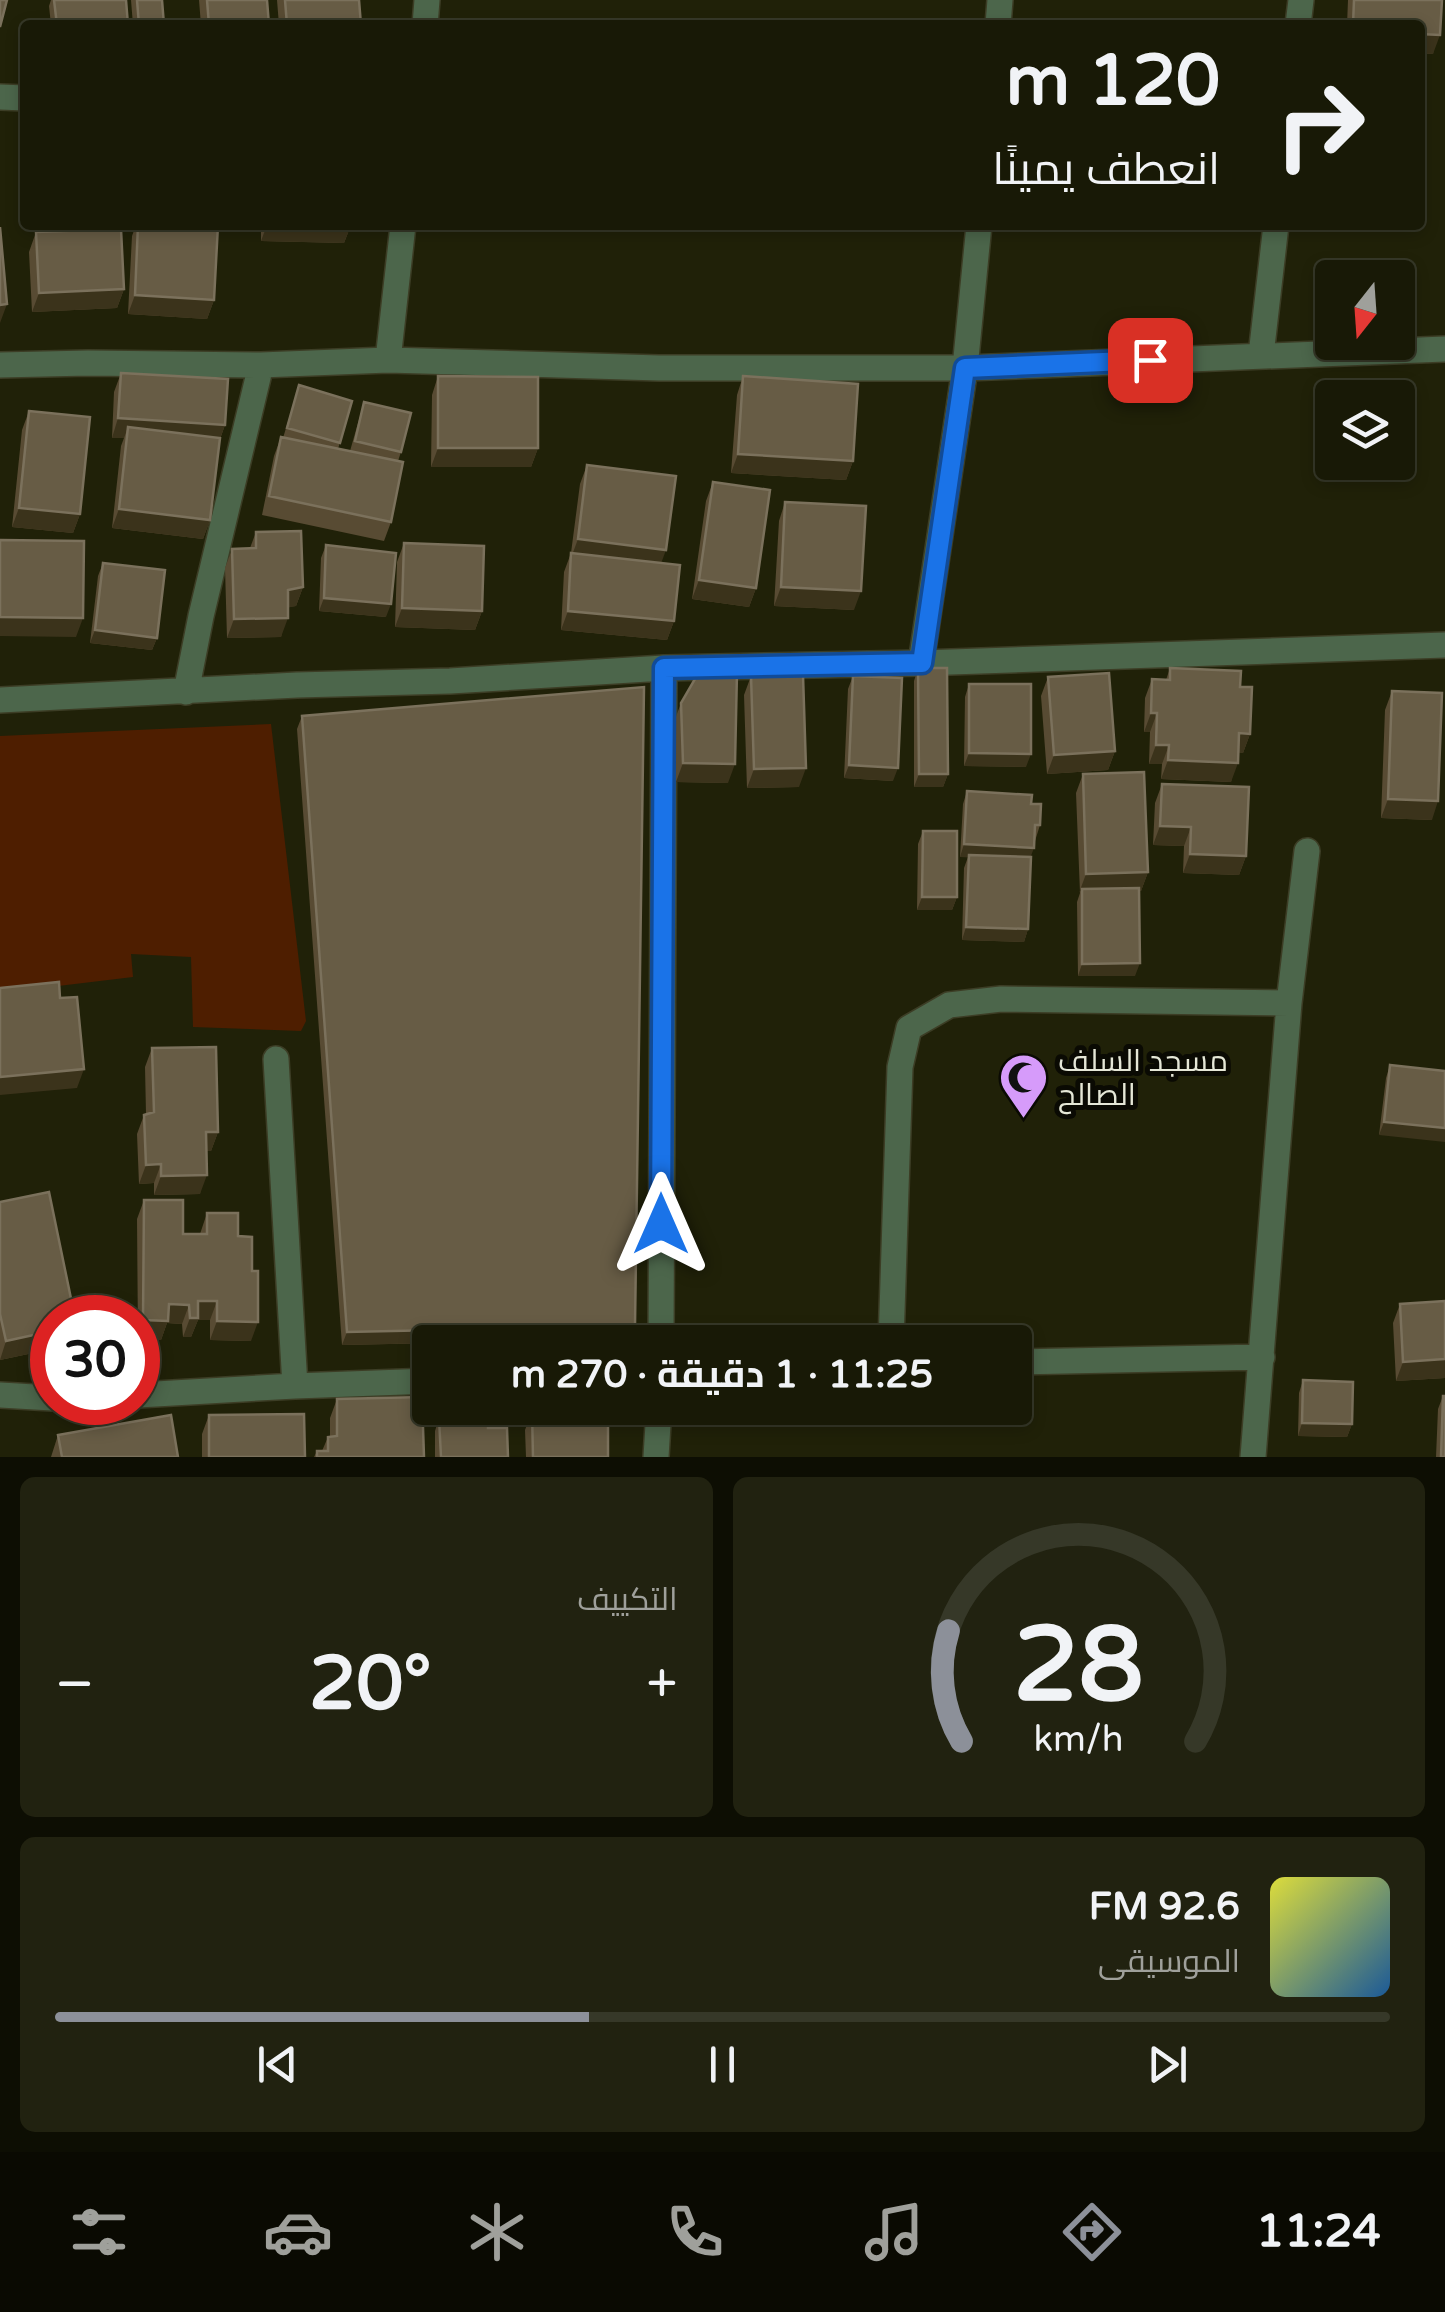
<!DOCTYPE html>
<html lang="ar">
<head>
<meta charset="utf-8">
<style>
  body { margin:0; font-family:"Varela Round",Cairo,sans-serif; background:#212210; color:#f1f3f6; direction:rtl; height:100vh; display:flex; flex-direction:column; font-size:38px; white-space:nowrap }
  * { box-sizing:border-box; margin:0 }
  p { font-size:32px; color:#9fa09b }
  .icon { flex:none; width:55px; height:55px; fill:none; stroke:currentColor; stroke-width:2; stroke-linecap:round; stroke-linejoin:round }
  .map { position:relative; height:1457px; overflow:hidden; direction:ltr }
  .panel { display:flex; flex-direction:column; gap:20px; padding:20px; background:#0d0e03; flex:1 }
  .panel>* { flex:none }
  .banner { position:absolute; left:20px; top:20px; width:1405px; height:210px; border-radius:10px; box-shadow:0 5px 15px #0003,0 0 0 2px #363828; direction:rtl; background:#181906; color:#f1f3f6; overflow:hidden }
  .needle { width:65px; rotate:197deg }
  .tools { position:absolute; left:1315px; top:260px; display:grid; gap:20px }
  .tools a { display:grid; place-items:center; width:100px; height:100px; border-radius:10px; background:#181906; box-shadow:0 5px 15px #0003,0 0 0 2px #363828; font-size:50px }
  .speed { position:absolute; left:30px; top:1295px; display:flex; gap:20px; font-size:50px; font-weight:700; text-align:center }
  .speed>* { display:grid; place-content:center; width:130px; height:130px; border-radius:50%; background:#181906; box-shadow:0 5px 15px #0003,0 0 0 2px #363828; line-height:1 }
  .speed .limit { border:15px solid #d22; background:#fff; color:#111 }
  .pin { position:absolute; display:grid; place-items:center; width:85px; height:85px; color:#fff; margin:-42px; border-radius:20px; box-shadow:0 5px 15px #0006 }
  .me { position:absolute; width:110px; margin:-55px; rotate:0deg; stroke-linejoin:round; filter:drop-shadow(0 0 8px #0008) }
  .turn { display:flex; align-items:center; gap:35px; height:210px; padding:0 40px; font-size:45px }
  .turn .icon { width:130px; height:130px; stroke-width:2.5 }
  .turn b { display:block; font-size:70px; line-height:85px }
  .big { font-size:75px; font-weight:700; line-height:1.1 }
  .panel .tile { flex:1; display:flex; flex-direction:column; justify-content:center; gap:15px; min-width:0; padding:0 35px; border-radius:15px; background:#212210 }
  .panel .dial { align-items:center; gap:0 }
  .dial svg { height:260px; overflow:visible; fill:none; stroke:#363828; stroke-width:7; stroke-linecap:round; text-anchor:middle }
  .dial text { fill:#f1f3f6; stroke:none }
  .song { display:flex; align-items:center; gap:30px }
  .cover { width:120px; height:120px; border-radius:15px; background:linear-gradient(135deg,hsl(60 70% 55%),hsl(210 70% 35%)) }
  .played { height:10px; border-radius:5px; background:linear-gradient(90deg,#8c9099 40%,#363828 40%) }
  .keys { display:flex; justify-content:space-around; direction:ltr }
  .heat { display:flex; justify-content:space-between; align-items:center; font-size:55px; direction:ltr }
  .panel .tiles { flex:1; display:grid; gap:20px; grid-template-columns:1fr 1fr }
  .tile:last-child { grid-column:span 2 }
  .trip { position:absolute; left:412px; top:1325px; width:620px; height:100px; border-radius:10px; background:#181906; box-shadow:0 5px 15px #0003,0 0 0 2px #363828; font-weight:700; line-height:100px; text-align:center; direction:rtl }
  .dock { display:flex; height:160px; justify-content:space-around; align-items:center; background:#0a0a02; color:#9fa09b }
  .dock .icon { width:70px; height:70px }
  .dock .selected { color:#8c9099 }
  .dock b { font-size:45px; color:#f1f3f6 }
  .map>svg:first-child { display:block }
</style>
</head>
<body>
<div class="map">
<svg width="1445" height="1457" viewBox="0 0 1445 1457">
  <rect width="100%" height="100%" fill="#202108"/>
  <path fill="#4e1e00" d="M 271,724 L 306,1021 L 301,1031 L 193,1027 L 191,957 L 131,954 L 133,977 L 0,993 L 0,736 Z"/>
  <g fill="none" stroke-linecap="round" stroke-linejoin="round">
    <defs>
      <path id="minor" d="M 425,25 L 427,0
        M 998,25 L 1000,0
        M 1298,25 L 1301,0
        M 0,97 L 25,98
        M 1261,355 L 1276,225
        M 388,360 L 403,225
        M 0,365 L 88,363 L 261,365 L 388,360 L 659,368 L 965,368 L 1445,349
        M 921,663 L 965,368 L 979,225
        M 186,692 L 201,616 L 261,365
        M 0,700 L 297,685 L 450,681 L 664,668 L 921,663 L 1445,645
        M 276,1059 L 295,1386
        M 661,1342 L 664,668
        M 891,1342 L 900,1067 L 909,1028 L 949,1005 L 1001,999 L 1289,1003
        M 1015,1362 L 1262,1357
        M 0,1395 L 52,1398
        M 138,1395 L 295,1386 L 430,1381
        M 656,1457 L 659,1408
        M 1253,1457 L 1289,1003 L 1307,851"/>
    </defs>
    <use href="#minor" stroke="#3c3d25" stroke-width="28"/>
    <use href="#minor" stroke="#4c664b" stroke-width="25"/>
  </g>
  <path fill="#584b33" d="M 51,0 L 126,0 L 128,25 L 51,25 L 49,6 Z
    M 131,0 L 162,0 L 164,25 L 133,25 Z
    M 199,0 L 267,0 L 269,25 L 201,25 Z
    M 277,0 L 359,0 L 361,25 L 279,25 Z
    M 1348,0 L 1442,0 L 1433,54 L 1420,53 L 1420,25 L 1347,25 Z
    M 136,225 L 218,225 L 214,300 L 207,319 L 128,314 L 132,236 Z
    M 261,225 L 351,225 L 344,243 L 261,241 Z
    M 36,232 L 124,289 L 117,308 L 32,312 L 29,252 Z
    M 121,373 L 225,425 L 219,442 L 210,520 L 203,539 L 112,528 L 121,446 L 124,438 L 112,438 L 114,392 Z
    M 438,376 L 538,448 L 531,467 L 431,467 L 432,395 Z
    M 743,376 L 853,461 L 846,480 L 731,473 L 737,395 Z
    M 299,385 L 352,401 L 338,449 L 350,451 L 364,402 L 401,452 L 398,461 L 391,522 L 384,541 L 262,515 L 274,456 L 281,437 L 283,438 Z
    M 29,411 L 80,514 L 73,533 L 12,527 L 22,430 Z
    M 587,465 L 661,563 L 674,621 L 667,640 L 561,630 L 564,572 L 571,553 L 580,484 Z
    M 713,482 L 756,588 L 749,607 L 692,599 L 706,501 Z
    M 785,502 L 854,610 L 774,606 L 779,521 Z
    M 256,532 L 303,587 L 296,606 L 288,607 L 281,637 L 227,638 L 225,568 L 232,549 L 250,548 Z
    M 404,543 L 482,611 L 475,630 L 395,627 L 397,562 Z
    M 326,545 L 386,617 L 319,611 L 321,558 Z
    M 103,563 L 157,638 L 152,650 L 90,643 L 98,576 Z
    M 918,668 L 948,774 L 943,787 L 914,787 L 914,681 Z
    M 1170,668 L 1240,687 L 1250,734 L 1243,753 L 1238,752 L 1231,782 L 1161,779 L 1162,764 L 1149,764 L 1150,732 L 1144,732 L 1145,698 L 1152,679 L 1166,680 Z
    M 751,676 L 799,787 L 747,788 L 744,695 Z
    M 853,676 L 893,781 L 844,778 L 848,689 Z
    M 1048,677 L 1115,751 L 1108,770 L 1047,774 L 1041,696 Z
    M 969,684 L 1026,767 L 964,766 L 965,697 Z
    M 1392,691 L 1432,820 L 1381,818 L 1385,710 Z
    M 681,703 L 728,783 L 676,782 L 674,722 Z
    M 302,716 L 635,1326 L 631,1339 L 342,1345 L 297,729 Z
    M 1083,774 L 1148,872 L 1141,891 L 1139,891 L 1135,976 L 1078,976 L 1077,902 L 1080,893 L 1076,793 Z
    M 1162,784 L 1246,856 L 1239,875 L 1183,873 L 1184,846 L 1153,845 L 1155,803 Z
    M 967,791 L 1031,804 L 1040,825 L 1030,857 L 1028,929 L 1024,942 L 962,940 L 964,868 L 968,857 L 960,857 L 963,804 Z
    M 923,831 L 957,897 L 952,910 L 917,910 L 918,844 Z
    M 152,1048 L 218,1132 L 211,1151 L 206,1151 L 200,1194 L 154,1195 L 154,1183 L 139,1184 L 137,1134 L 144,1115 L 146,1114 L 145,1067 Z
    M 1390,1065 L 1445,1071 L 1379,1135 L 1386,1078 Z
    M 144,1200 L 183,1234 L 200,1234 L 207,1213 L 238,1236 L 251,1341 L 210,1340 L 210,1320 L 198,1320 L 191,1337 L 183,1337 L 182,1324 L 167,1323 L 161,1340 L 138,1339 L 137,1219 Z
    M 0,1202 L 52,1318 L 52,1349 L 0,1360 Z
    M 1445,1301 L 1445,1378 L 1396,1381 L 1393,1323 L 1400,1304 Z
    M 1303,1380 L 1352,1424 L 1347,1437 L 1298,1436 L 1299,1393 Z
    M 1443,1396 L 1445,1457 L 1436,1457 L 1438,1409 Z
    M 337,1399 L 424,1457 L 314,1457 L 317,1451 L 322,1451 L 328,1437 L 330,1437 L 330,1418 Z
    M 532,1411 L 576,1420 L 608,1457 L 526,1457 L 525,1430 Z
    M 209,1415 L 305,1457 L 202,1457 L 202,1434 Z
    M 439,1418 L 508,1457 L 435,1457 L 435,1431 Z
    M 58,1435 L 178,1457 L 51,1457 Z"/>
  <path fill="#3b331b" d="M 1420,34 L 1440,35 L 1433,54 L 1420,53 Z
    M 267,225 L 351,225 L 344,243 L 261,241 Z
    M 124,289 L 117,308 L 32,312 L 39,293 Z
    M 135,295 L 214,300 L 207,319 L 128,314 Z
    M 7,304 L 0,323 L 0,305 Z
    M 118,418 L 225,425 L 218,444 L 128,427 L 124,438 L 112,438 Z
    M 438,448 L 538,448 L 531,467 L 431,467 Z
    M 738,454 L 853,461 L 846,480 L 731,473 Z
    M 19,508 L 80,514 L 73,533 L 12,527 Z
    M 119,509 L 210,520 L 203,539 L 112,528 Z
    M 578,539 L 666,550 L 659,569 L 571,558 Z
    M 699,580 L 756,588 L 749,607 L 692,599 Z
    M 303,587 L 296,606 L 281,609 L 288,590 Z
    M 781,587 L 861,591 L 854,610 L 774,606 Z
    M 324,598 L 391,604 L 386,617 L 319,611 Z
    M 402,608 L 482,611 L 475,630 L 395,627 Z
    M 568,611 L 674,621 L 667,640 L 561,630 Z
    M 0,617 L 83,618 L 76,637 L 0,636 Z
    M 288,618 L 281,637 L 227,638 L 234,619 Z
    M 95,630 L 157,638 L 152,650 L 90,643 Z
    M 1151,713 L 1157,713 L 1150,732 L 1144,732 Z
    M 1239,733 L 1250,734 L 1243,753 L 1232,752 Z
    M 1156,745 L 1169,745 L 1162,764 L 1149,764 Z
    M 1115,751 L 1108,770 L 1047,774 L 1054,755 Z
    M 969,753 L 1031,754 L 1026,767 L 964,766 Z
    M 1168,760 L 1238,763 L 1231,782 L 1161,779 Z
    M 683,763 L 735,764 L 728,783 L 676,782 Z
    M 849,765 L 898,768 L 893,781 L 844,778 Z
    M 806,768 L 799,787 L 747,788 L 754,769 Z
    M 919,774 L 948,774 L 943,787 L 914,787 Z
    M 1388,799 L 1438,801 L 1432,820 L 1381,818 Z
    M 1160,826 L 1191,827 L 1184,846 L 1153,845 Z
    M 964,844 L 1034,848 L 1029,861 L 960,857 Z
    M 1190,854 L 1246,856 L 1239,875 L 1183,873 Z
    M 1148,872 L 1141,891 L 1082,893 L 1082,889 L 1079,893 L 1086,874 Z
    M 922,897 L 957,897 L 952,910 L 917,910 Z
    M 966,927 L 1028,929 L 1024,942 L 962,940 Z
    M 1140,963 L 1135,976 L 1078,976 L 1082,964 Z
    M 84,1069 L 77,1088 L 0,1095 L 0,1077 Z
    M 1384,1122 L 1445,1128 L 1445,1142 L 1379,1135 Z
    M 206,1132 L 218,1132 L 211,1151 L 199,1151 Z
    M 161,1164 L 154,1183 L 139,1184 L 146,1165 Z
    M 207,1175 L 200,1194 L 154,1195 L 161,1176 Z
    M 198,1301 L 217,1301 L 210,1320 L 198,1320 L 191,1337 L 183,1337 L 190,1318 Z
    M 169,1304 L 189,1305 L 182,1324 L 167,1323 L 161,1340 L 138,1339 L 143,1320 Z
    M 217,1321 L 258,1322 L 251,1341 L 210,1340 Z
    M 635,1326 L 631,1339 L 342,1345 L 347,1332 Z
    M 52,1331 L 52,1349 L 0,1360 L 6,1341 Z
    M 1445,1359 L 1445,1378 L 1396,1381 L 1403,1362 Z
    M 1302,1423 L 1352,1424 L 1347,1437 L 1298,1436 Z"/>
  <path fill="#675c45" stroke="#7b715c" stroke-width="2.5" d="M 0,0 L 7,0 L 0,27 Z
    M 54,0 L 126,0 L 128,25 L 57,25 Z
    M 137,0 L 162,0 L 164,25 L 139,25 Z
    M 207,0 L 267,0 L 269,25 L 209,25 Z
    M 285,0 L 359,0 L 361,25 L 287,25 Z
    M 1354,0 L 1442,0 L 1440,35 L 1420,34 L 1420,25 L 1353,25 Z
    M 138,225 L 218,225 L 214,300 L 135,295 Z
    M 0,227 L 7,304 L 0,305 Z
    M 121,229 L 124,289 L 39,293 L 36,232 Z
    M 121,373 L 228,379 L 225,425 L 118,418 Z
    M 438,376 L 538,377 L 538,448 L 438,448 Z
    M 743,376 L 858,384 L 853,461 L 738,454 Z
    M 299,385 L 352,401 L 340,443 L 287,428 Z
    M 364,402 L 411,413 L 401,452 L 355,441 Z
    M 29,411 L 90,417 L 80,514 L 19,508 Z
    M 128,427 L 220,438 L 210,520 L 119,509 Z
    M 281,437 L 403,462 L 391,522 L 269,496 Z
    M 587,465 L 676,476 L 666,550 L 578,539 Z
    M 713,482 L 770,490 L 756,588 L 699,580 Z
    M 785,502 L 866,506 L 861,591 L 781,587 Z
    M 301,531 L 303,587 L 288,590 L 288,618 L 234,619 L 232,549 L 256,548 L 256,532 Z
    M 0,540 L 84,541 L 83,618 L 0,617 Z
    M 404,543 L 484,546 L 482,611 L 402,608 Z
    M 326,545 L 396,553 L 391,604 L 324,598 Z
    M 571,553 L 680,565 L 674,621 L 568,611 Z
    M 103,563 L 165,570 L 157,638 L 95,630 Z
    M 918,668 L 947,668 L 948,774 L 919,774 Z
    M 1170,668 L 1241,671 L 1240,687 L 1252,687 L 1250,734 L 1239,733 L 1238,763 L 1168,760 L 1169,745 L 1156,745 L 1157,713 L 1151,713 L 1152,679 L 1170,680 Z
    M 699,672 L 737,672 L 735,764 L 683,763 L 681,703 Z
    M 1109,673 L 1115,751 L 1054,755 L 1048,677 Z
    M 803,675 L 806,768 L 754,769 L 751,676 Z
    M 853,676 L 902,678 L 898,768 L 849,765 Z
    M 969,684 L 1031,684 L 1031,754 L 969,753 Z
    M 644,687 L 635,1326 L 347,1332 L 302,716 Z
    M 1392,691 L 1442,693 L 1438,801 L 1388,799 Z
    M 1144,772 L 1148,872 L 1086,874 L 1083,774 Z
    M 1162,784 L 1249,787 L 1246,856 L 1190,854 L 1191,827 L 1160,826 Z
    M 967,791 L 1032,795 L 1031,804 L 1041,804 L 1040,825 L 1035,825 L 1034,848 L 964,844 Z
    M 923,831 L 957,831 L 957,897 L 922,897 Z
    M 969,855 L 1031,857 L 1028,929 L 966,927 Z
    M 1139,888 L 1140,963 L 1082,964 L 1082,889 Z
    M 59,982 L 60,998 L 77,997 L 84,1069 L 0,1077 L 0,988 Z
    M 216,1047 L 218,1132 L 206,1132 L 207,1175 L 161,1176 L 161,1164 L 146,1165 L 144,1115 L 154,1112 L 152,1048 Z
    M 1390,1065 L 1445,1071 L 1445,1128 L 1384,1122 Z
    M 49,1192 L 75,1318 L 52,1318 L 52,1331 L 6,1341 L 0,1314 L 0,1202 Z
    M 144,1200 L 183,1200 L 183,1234 L 207,1234 L 207,1213 L 238,1213 L 238,1236 L 252,1237 L 252,1271 L 258,1271 L 258,1322 L 217,1321 L 217,1301 L 198,1301 L 198,1318 L 190,1318 L 189,1305 L 169,1304 L 168,1321 L 143,1320 Z
    M 1445,1301 L 1445,1359 L 1403,1362 L 1400,1304 Z
    M 1303,1380 L 1353,1382 L 1352,1424 L 1302,1423 Z
    M 1443,1396 L 1445,1396 L 1445,1457 L 1441,1457 Z
    M 422,1397 L 424,1457 L 317,1457 L 317,1451 L 328,1451 L 328,1437 L 337,1436 L 337,1399 Z
    M 571,1410 L 576,1420 L 608,1419 L 608,1457 L 533,1457 L 532,1411 Z
    M 304,1414 L 305,1457 L 209,1457 L 209,1415 Z
    M 171,1415 L 178,1457 L 62,1457 L 58,1435 Z
    M 488,1417 L 488,1428 L 507,1428 L 508,1457 L 441,1457 L 439,1418 Z"/>
  <g fill="none" stroke-linecap="round" stroke-linejoin="round">
    <defs>
      <path id="route" d="M 661,1224 L 664,668 L 922,663 L 965,368 L 1150,360"/>
    </defs>
    <use href="#route" stroke="#114b97" stroke-width="25"/>
    <use href="#route" stroke="#1a73e8" stroke-width="18"/>
  </g>
  <defs>
    <symbol id="mosque-pin" viewBox="-11 -11 22 30"><path d="M0 17L-7.5 6A9.5 9.5 0 1 1 7.5 6Z" fill="#d69bfa" stroke="#0a0a03"/><path d="M3.5-4.9A6 6 0 1 0 3.5 4.9A5 5 0 1 1 3.5-4.9Z" fill="#111"/></symbol>
  </defs>
  <g fill-rule="evenodd">
    <use href="#mosque-pin" x="996" y="1050" width="55" height="75"/>
  </g>
  <g text-anchor="middle" dominant-baseline="central" stroke-width="10" stroke-linejoin="round" paint-order="stroke">
    <g font-size="30" fill="#e5e7d7" stroke="#0a0a03" text-anchor="start">
      <text x="1058" y="1061">مسجد السلف<tspan x="1058" dy="34">الصالح</tspan></text>
    </g>
  </g>
</svg>
<div class="tools">
<a><svg class="needle" viewBox="-14 -14 28 28"><path d="M0-13l5 13h-10z" fill="#e53935"/><path d="M0 13l5-13h-10z" fill="#9fa09b"/></svg></a>
<a><svg class="icon" aria-label="layers" viewBox="0 0 24 24"><path d="M12 4l9 5-9 5-9-5zM3 14l9 5 9-5"/></svg></a>
</div>
<div class="speed"><div class="limit">30</div></div>
<div class="pin" style="left:1150px;top:360px;background:#d93025"><svg class="icon" aria-label="arrive" viewBox="0 0 24 24"><path d="M6 21V4h12l-3 4 3 4H6"/></svg></div>
<svg class="me" style="left:661px;top:1224px" viewBox="-20 -20 40 40"><path d="M0-17L14 15 0 8-14 15z" fill="#1a73e8" stroke="#fff" stroke-width="4"/></svg>
<div class="trip">11:25 · 1 دقيقة · 270 m</div>
<div class="banner">
<div class="turn"><svg class="icon" aria-label="right" viewBox="0 0 24 24"><path d="M7 20v-9h11M14 6l5 5-5 5"/></svg><div><b>120 m</b>انعطف يمينًا</div></div>
</div>
</div>
<section class="panel">
<div class="tiles">
<div class="tile dial"><svg viewBox="0 0 100 80">
<path d="M14 69A42 42 0 1 1 86 69"/>
<path d="M14 69A42 42 0 0 1 10 35" stroke="#8c9099"/>
<text x="50" y="56" font-size="32" font-weight="700">28</text>
<text x="50" y="72" font-size="11">km/h</text>
</svg></div>
<div class="tile"><p>التكييف</p>
<div class="heat"><a>−</a><b class="big">20°</b><a>+</a></div>
</div>
<div class="tile">
<div class="song"><i class="cover"></i><div><b>92.6 FM</b><p>الموسيقى</p></div></div>
<div class="played"></div>
<div class="keys"><svg class="icon" aria-label="previous" viewBox="0 0 24 24"><path d="M18 5L8 12l10 7zM5 5v14"/></svg><svg class="icon" aria-label="pause" viewBox="0 0 24 24"><path d="M8 5v14M16 5v14"/></svg><svg class="icon" aria-label="next" viewBox="0 0 24 24"><path d="M6 5l10 7-10 7zM19 5v14"/></svg></div>
</div>
</div>
</section>
<nav class="dock">
<b>11:24</b>
<svg class="icon selected" aria-label="directions" viewBox="0 0 24 24"><path d="M12 3l9 9-9 9-9-9zM9 14v-3h6M13 9l2 2-2 2"/></svg>
<svg class="icon" aria-label="music" viewBox="0 0 24 24"><path d="M9 18V5l10-2v13"/><circle cx="6" cy="18" r="3"/><circle cx="16" cy="16" r="3"/></svg>
<svg class="icon" aria-label="phone" viewBox="0 0 24 24"><path d="M5 4h4l2 5-3 2q2 4 5 5l2-3 5 2v4C11 20 4 13 5 4z"/></svg>
<svg class="icon" aria-label="climate" viewBox="0 0 24 24"><path d="M12 3v18M4 7l16 10M4 17L20 7"/></svg>
<svg class="icon" aria-label="car" viewBox="0 0 24 24"><path d="M5 17H2v-5l4-1 3-4h7l3 4 3 1v5h-3M9 17h6M6 11h13"/><circle cx="7" cy="17" r="2"/><circle cx="17" cy="17" r="2"/></svg>
<svg class="icon" aria-label="filters" viewBox="0 0 24 24"><path d="M4 7h16M4 17h16"/><circle cx="9" cy="7" r="2"/><circle cx="15" cy="17" r="2"/></svg>
</nav>
</body>
</html>
